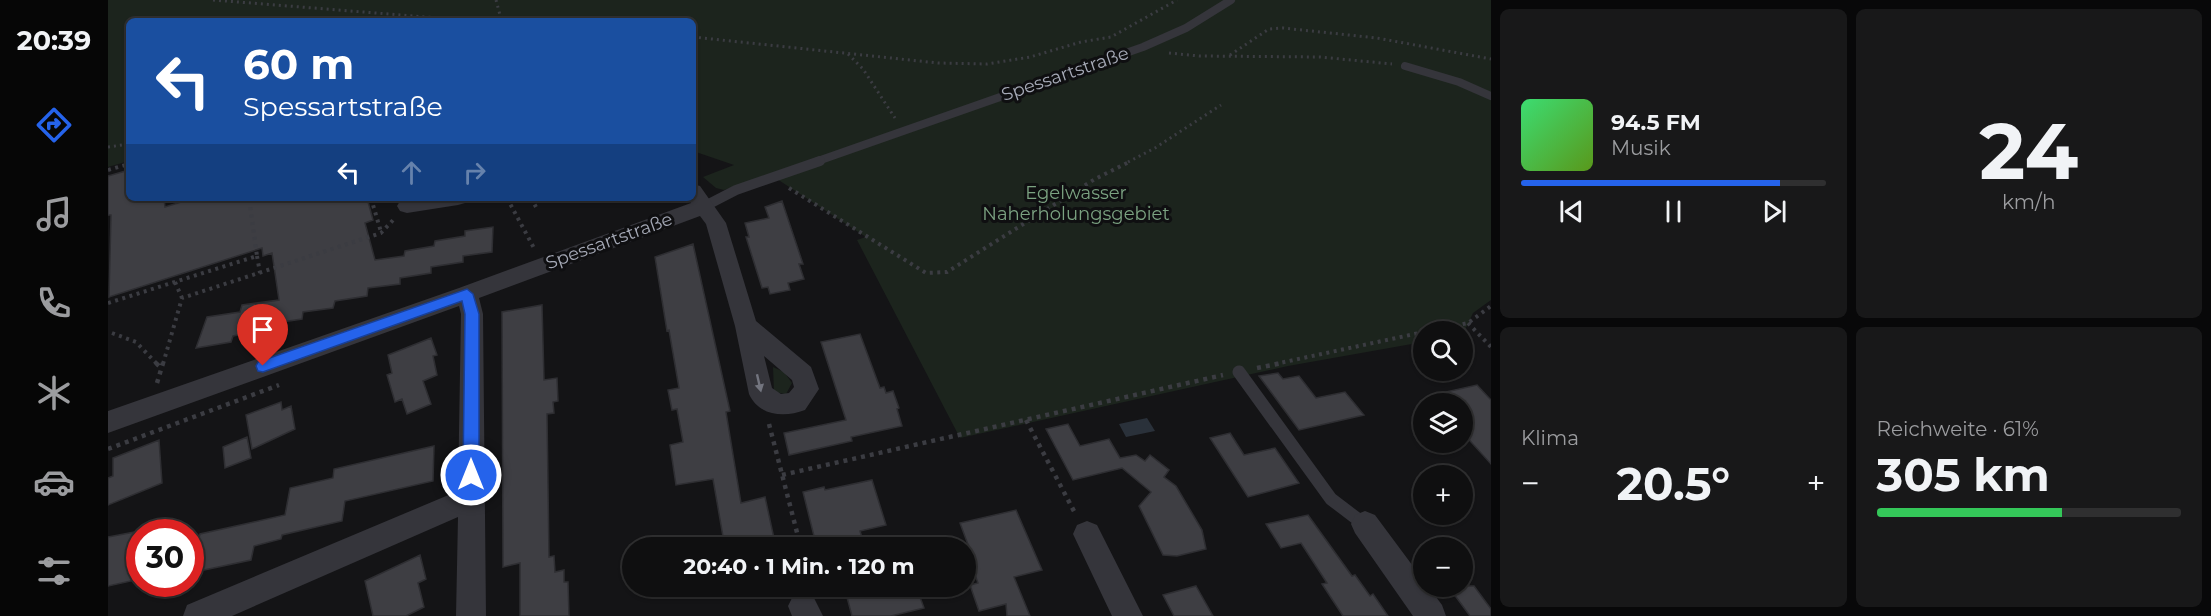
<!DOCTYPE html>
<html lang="de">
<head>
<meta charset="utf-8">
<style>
  body { margin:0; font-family:Montserrat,sans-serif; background:#181819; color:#f1f3f6; height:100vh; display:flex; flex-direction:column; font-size:22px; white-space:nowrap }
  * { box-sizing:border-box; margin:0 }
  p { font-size:20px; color:#9b9c9f }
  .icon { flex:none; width:33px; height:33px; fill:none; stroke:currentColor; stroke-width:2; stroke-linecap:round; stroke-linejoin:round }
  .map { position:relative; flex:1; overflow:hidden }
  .panel { display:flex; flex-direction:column; gap:9px; padding:9px; background:#080809; width:720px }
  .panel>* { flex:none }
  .guide { position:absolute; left:18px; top:18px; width:570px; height:183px; border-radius:9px; box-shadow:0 2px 4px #0004,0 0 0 2px #2f2f30; background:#1a4fa0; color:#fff; overflow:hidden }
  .tools { position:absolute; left:1305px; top:321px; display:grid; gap:12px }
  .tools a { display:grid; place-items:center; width:60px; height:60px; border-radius:50%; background:#0f0f10; box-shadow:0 2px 4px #0004,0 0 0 2px #2f2f30; font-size:30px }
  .speed { position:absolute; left:18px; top:519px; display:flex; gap:12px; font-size:30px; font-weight:700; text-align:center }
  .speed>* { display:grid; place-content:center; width:78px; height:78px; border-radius:50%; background:#0f0f10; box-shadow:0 2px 4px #0004,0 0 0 2px #2f2f30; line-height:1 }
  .speed .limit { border:9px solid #d22; background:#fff; color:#111 }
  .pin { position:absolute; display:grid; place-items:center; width:51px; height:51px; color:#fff; margin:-62px -26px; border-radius:50% 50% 50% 0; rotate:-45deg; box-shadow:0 0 6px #0007 }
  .pin .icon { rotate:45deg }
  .me { position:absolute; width:66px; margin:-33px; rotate:0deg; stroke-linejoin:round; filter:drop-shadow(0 0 4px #0008) }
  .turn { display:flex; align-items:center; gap:21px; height:126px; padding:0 18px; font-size:27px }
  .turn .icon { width:78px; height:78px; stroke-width:2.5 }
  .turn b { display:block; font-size:42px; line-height:51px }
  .lanes { display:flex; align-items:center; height:57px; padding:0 18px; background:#0003; justify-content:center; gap:30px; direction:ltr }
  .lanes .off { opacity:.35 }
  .big { font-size:45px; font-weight:700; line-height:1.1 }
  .panel .card { flex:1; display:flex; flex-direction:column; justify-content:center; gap:9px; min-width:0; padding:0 21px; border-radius:9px; background:#181819 }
  .panel .dial { align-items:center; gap:0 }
  .dial b { font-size:78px; line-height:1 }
  .song { display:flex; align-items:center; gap:18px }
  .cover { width:72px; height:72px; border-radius:9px; background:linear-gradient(135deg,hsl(140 70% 55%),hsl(90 70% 35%)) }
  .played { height:6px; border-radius:3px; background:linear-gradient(90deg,#2563eb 85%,#2f2f30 85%) }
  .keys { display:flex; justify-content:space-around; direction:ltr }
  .heat { display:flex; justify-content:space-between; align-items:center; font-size:33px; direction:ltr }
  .charge { height:9px; border-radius:4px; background:linear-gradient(90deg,#34c759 61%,#2f2f30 0) }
  .panel .tiles { flex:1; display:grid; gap:9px; grid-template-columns:repeat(2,1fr) }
  .trip { position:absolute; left:514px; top:537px; width:354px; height:60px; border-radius:30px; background:#0f0f10; box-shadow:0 2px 4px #0004,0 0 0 2px #2f2f30; font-weight:700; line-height:60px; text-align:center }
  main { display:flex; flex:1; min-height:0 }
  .menu { display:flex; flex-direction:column; width:108px; justify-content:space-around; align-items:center; background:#060606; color:#9b9c9f }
  .menu .icon { width:42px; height:42px }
  .menu .selected { color:#2563eb }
  .menu b { font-size:27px; color:#f1f3f6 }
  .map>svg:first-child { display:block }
</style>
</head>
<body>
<main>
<nav class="menu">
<b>20:39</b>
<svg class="icon selected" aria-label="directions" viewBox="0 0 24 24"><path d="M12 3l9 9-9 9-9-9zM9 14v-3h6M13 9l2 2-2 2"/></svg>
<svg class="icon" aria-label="music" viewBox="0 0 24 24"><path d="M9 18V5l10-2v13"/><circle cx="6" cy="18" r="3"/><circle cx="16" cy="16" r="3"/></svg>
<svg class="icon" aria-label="phone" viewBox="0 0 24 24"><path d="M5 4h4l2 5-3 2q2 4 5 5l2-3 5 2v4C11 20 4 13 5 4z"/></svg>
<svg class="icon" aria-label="climate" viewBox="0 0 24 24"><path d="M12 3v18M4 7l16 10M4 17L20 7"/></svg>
<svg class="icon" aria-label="car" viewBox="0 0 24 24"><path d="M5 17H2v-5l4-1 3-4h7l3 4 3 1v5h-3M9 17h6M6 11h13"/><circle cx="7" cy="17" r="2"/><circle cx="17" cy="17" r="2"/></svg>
<svg class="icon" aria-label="filters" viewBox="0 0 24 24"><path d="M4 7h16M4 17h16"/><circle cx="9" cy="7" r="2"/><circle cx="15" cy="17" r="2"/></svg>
</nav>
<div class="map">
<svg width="1383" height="616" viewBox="0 0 1383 616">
  <rect width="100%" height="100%" fill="#141416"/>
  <path fill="#1c241d" d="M 0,0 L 1383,0 L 1383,300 L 1365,313 L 1355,334 L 1354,332 L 1316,332 L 1315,342 L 1180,366 L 852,438 L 749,240 L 758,237 L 669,179 L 658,175 L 616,190 L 608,188 L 595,177 L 626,165 L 585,151 L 585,21 L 21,21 L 21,161 L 0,167 Z
    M 665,367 L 676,372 L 684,383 L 678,394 L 666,392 Z"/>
  <path fill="#2a313a" d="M 1039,418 L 1047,431 L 1018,437 L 1011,424 Z"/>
  <path fill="#3e3e43" stroke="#2e2e32" stroke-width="1.5" d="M 21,170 L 21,198 L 56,198 L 57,207 L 86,198 L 259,198 L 265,220 L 257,223 L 267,260 L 296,256 L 297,251 L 326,246 L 327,241 L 357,236 L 357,231 L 385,227 L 384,252 L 355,256 L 355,262 L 323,267 L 323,273 L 292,278 L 292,284 L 260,288 L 259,296 L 227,301 L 225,308 L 195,312 L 194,319 L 161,324 L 159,330 L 125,336 L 123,342 L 88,348 L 99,317 L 132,312 L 134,305 L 171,300 L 164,253 L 155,256 L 154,248 L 1,297 L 3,215 L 0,215 L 0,176 Z
    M 674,201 L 695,264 L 691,264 L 696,279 L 680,283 L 682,290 L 662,294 L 660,287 L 654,288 L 638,237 L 641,237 L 637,223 L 661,218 L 657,207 Z
    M 585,244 L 622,411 L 618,412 L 633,503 L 657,497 L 667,543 L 648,548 L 617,548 L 605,479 L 568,485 L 562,445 L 575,442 L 569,409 L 564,410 L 560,390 L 571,388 L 561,330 L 559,331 L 547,257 Z
    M 434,305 L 436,380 L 449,378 L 450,401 L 445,402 L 446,413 L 439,414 L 441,557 L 446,556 L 447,572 L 456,570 L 456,582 L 460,582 L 461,616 L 412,616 L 412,563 L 395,567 L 394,312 Z
    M 752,334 L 772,388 L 776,387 L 778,393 L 785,391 L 791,408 L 789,409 L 794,426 L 743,437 L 744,441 L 681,455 L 676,433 L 738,420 L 713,342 Z
    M 323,338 L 329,355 L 325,356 L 329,375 L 315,381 L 323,404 L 299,414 L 294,399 L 287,402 L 279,375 L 284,373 L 280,355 Z
    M 1170,373 L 1175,379 L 1191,376 L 1208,398 L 1237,392 L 1256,415 L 1191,430 L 1151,376 Z
    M 1369,385 L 1383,400 L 1383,464 L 1354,432 L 1354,404 L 1321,404 L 1320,396 Z
    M 173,402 L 174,410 L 183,406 L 187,429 L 144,449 L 138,415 Z
    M 960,424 L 972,446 L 1001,439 L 1012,458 L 1028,455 L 1037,461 L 1042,455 L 1061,470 L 1056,477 L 1068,486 L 1094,530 L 1098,549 L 1069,556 L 1055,555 L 1031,506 L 1043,492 L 1014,468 L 965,480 L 938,429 Z
    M 1122,433 L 1136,455 L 1167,448 L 1191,483 L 1140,497 L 1102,438 Z
    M 139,437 L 143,458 L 117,468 L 115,447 Z
    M 51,440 L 54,483 L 0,505 L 0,478 L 5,476 L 5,458 Z
    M 326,446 L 325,481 L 237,501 L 234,521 L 174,535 L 173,539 L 146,546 L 143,560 L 82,573 L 92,534 L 177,515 L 182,488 L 225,478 L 226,469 Z
    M 764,480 L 778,525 L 752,531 L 757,548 L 709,548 L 695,492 L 716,487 L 717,490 Z
    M 908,510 L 934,570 L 906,577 L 922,616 L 899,616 L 898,604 L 871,611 L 862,585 L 870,583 L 861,559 L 865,558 L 852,523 Z
    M 1200,515 L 1244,576 L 1247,575 L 1262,596 L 1265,594 L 1280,616 L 1235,616 L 1214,584 L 1219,583 L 1193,543 L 1173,548 L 1158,524 Z
    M 32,531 L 32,579 L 0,586 L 0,537 Z
    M 312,555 L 318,579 L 310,583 L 316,607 L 298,616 L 265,616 L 257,581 Z
    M 736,586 L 808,586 L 816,608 L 783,616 L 744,616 Z
    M 1088,586 L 1105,616 L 1066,616 L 1055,595 Z
    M 1340,586 L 1366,586 L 1383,609 L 1383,616 L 1362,616 Z"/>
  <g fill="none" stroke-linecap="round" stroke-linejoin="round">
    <path stroke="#3b3c42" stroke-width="3" stroke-dasharray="2 4" stroke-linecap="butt" d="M 105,0 L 368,21
      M 388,0 L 392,15 L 398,21
      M 585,37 L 830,63 L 879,64 L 922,57 L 973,42 L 1003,37 L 1069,0
      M 1061,53 L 1091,56 L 1212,57 L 1284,64
      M 740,54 L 755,69 L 787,118
      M 1122,55 L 1161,29 L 1175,28 L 1269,38 L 1383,59
      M 0,147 L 21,144
      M 1020,162 L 1047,148 L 1113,105"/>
    <path stroke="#3b3c42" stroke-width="4" stroke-dasharray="3 4.5" stroke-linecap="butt" d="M 0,170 L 21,164
      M 681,188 L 818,273 L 839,272 L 987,179 L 1023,161
      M 263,198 L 273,232
      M 399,198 L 427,250
      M 423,198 L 428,207
      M 149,256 L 152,273
      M 67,282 L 74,298
      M 0,303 L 149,256 L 141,198
      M 1360,323 L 1383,347
      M 1318,332 L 1360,323 L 1383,306
      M 4,333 L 28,342 L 49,364
      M 55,364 L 74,298 L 273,233 L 288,217
      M 1167,364 L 1316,332"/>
    <path stroke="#3b3c42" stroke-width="4.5" stroke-dasharray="4 5" stroke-linecap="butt" d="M 48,363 L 53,368
      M 1149,368 L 1174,363
      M 49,383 L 55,363
      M 918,420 L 968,515
      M 661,424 L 693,548
      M 0,449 L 171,385
      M 674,475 L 1115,375"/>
    <path stroke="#35353b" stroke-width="8" d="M 1297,66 L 1351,82 L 1383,96
      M 707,162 L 1035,47 L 1078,28 L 1123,0"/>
    <path stroke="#35353b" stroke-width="10" d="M 597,206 L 628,190 L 712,161"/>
    <path stroke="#35353b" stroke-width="13" d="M 1131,372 L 1223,499 L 1256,524"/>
    <path fill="#35353b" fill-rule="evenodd" d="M 585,184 L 592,186 L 618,223 L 648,321 L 703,367 L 711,389 L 697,410 C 676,418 651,416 641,394 L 627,326 L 598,224 L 592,216 L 371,298 L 375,314 L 378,616 L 348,616 L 350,517 L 124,616 L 75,616 L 79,605 L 350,491 L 353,314 L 351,306 L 0,433 L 0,411 L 351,288 L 583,203 L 580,198 L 585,198 ZM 656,356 L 684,380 L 686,387 L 681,393 L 673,394 L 664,388 Z
      M 306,198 L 360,198 L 357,203 L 350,205 L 299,213 L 292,211 L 289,206 L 292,201 Z
      M 1257,511 L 1267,515 L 1316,581 L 1316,586 L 1320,586 L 1334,605 L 1338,616 L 1305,616 L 1247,533 L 1243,524 L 1247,515 Z
      M 979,521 L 989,525 L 1035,616 L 1004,616 L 965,534 L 969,525 Z
      M 695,591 L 705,596 L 715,616 L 684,616 L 680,606 L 685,596 Z"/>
  </g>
  <defs><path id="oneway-solid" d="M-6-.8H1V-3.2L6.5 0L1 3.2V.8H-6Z" transform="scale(1.5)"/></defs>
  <use fill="#73757f" href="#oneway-solid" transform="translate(651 383) rotate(77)"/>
  <path fill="#2563eb" stroke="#184099" stroke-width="1.5" d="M 359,289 L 365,294 L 371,314 L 371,475 L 369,480 L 363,483 L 358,480 L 355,475 L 357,314 L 354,301 L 155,372 L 150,371 L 148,366 L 150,362 Z"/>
  <g text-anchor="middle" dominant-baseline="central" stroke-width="6" stroke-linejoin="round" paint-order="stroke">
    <g font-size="18" fill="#a5a9b6" stroke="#0f0f11">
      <text transform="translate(957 74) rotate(-19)">Spessartstraße</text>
      <text transform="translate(501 241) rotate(-20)">Spessartstraße</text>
    </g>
    <g font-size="18" fill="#7ba281" stroke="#0f0f11">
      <text x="968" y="193">Egelwasser<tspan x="968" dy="21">Naherholungsgebiet</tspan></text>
    </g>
  </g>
</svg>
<div class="tools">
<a><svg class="icon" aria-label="search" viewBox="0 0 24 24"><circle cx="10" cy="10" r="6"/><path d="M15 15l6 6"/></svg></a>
<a><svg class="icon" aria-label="layers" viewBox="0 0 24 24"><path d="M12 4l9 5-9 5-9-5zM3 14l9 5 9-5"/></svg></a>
<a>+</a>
<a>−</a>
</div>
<div class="speed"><div class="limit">30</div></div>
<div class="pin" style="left:155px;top:366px;background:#d93025"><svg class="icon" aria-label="arrive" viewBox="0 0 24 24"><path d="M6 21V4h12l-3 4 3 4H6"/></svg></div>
<svg class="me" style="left:363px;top:475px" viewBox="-20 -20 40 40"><circle r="17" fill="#2563eb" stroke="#fff" stroke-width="3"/><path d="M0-11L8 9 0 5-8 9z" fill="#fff"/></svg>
<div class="trip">20:40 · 1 Min. · 120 m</div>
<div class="guide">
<div class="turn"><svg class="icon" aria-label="left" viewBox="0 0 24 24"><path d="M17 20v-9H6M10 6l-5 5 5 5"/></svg><div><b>60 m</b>Spessartstraße</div></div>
<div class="lanes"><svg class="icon" aria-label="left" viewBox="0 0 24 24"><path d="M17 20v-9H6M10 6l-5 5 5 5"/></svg><svg class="icon off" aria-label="ahead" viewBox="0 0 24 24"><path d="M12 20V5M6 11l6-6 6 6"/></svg><svg class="icon off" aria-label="right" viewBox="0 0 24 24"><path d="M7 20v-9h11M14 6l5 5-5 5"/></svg></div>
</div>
</div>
<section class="panel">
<div class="tiles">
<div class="card">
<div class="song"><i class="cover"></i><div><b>94.5 FM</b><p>Musik</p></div></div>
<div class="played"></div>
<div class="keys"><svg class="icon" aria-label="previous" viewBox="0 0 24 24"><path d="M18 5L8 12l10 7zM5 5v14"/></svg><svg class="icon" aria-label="pause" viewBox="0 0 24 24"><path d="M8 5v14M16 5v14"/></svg><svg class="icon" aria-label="next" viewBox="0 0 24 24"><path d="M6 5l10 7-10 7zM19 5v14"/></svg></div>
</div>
<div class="card dial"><b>24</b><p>km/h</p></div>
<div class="card"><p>Klima</p>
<div class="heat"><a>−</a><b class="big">20.5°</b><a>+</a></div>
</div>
<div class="card"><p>Reichweite · 61%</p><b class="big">305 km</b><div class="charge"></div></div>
</div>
</section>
</main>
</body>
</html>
